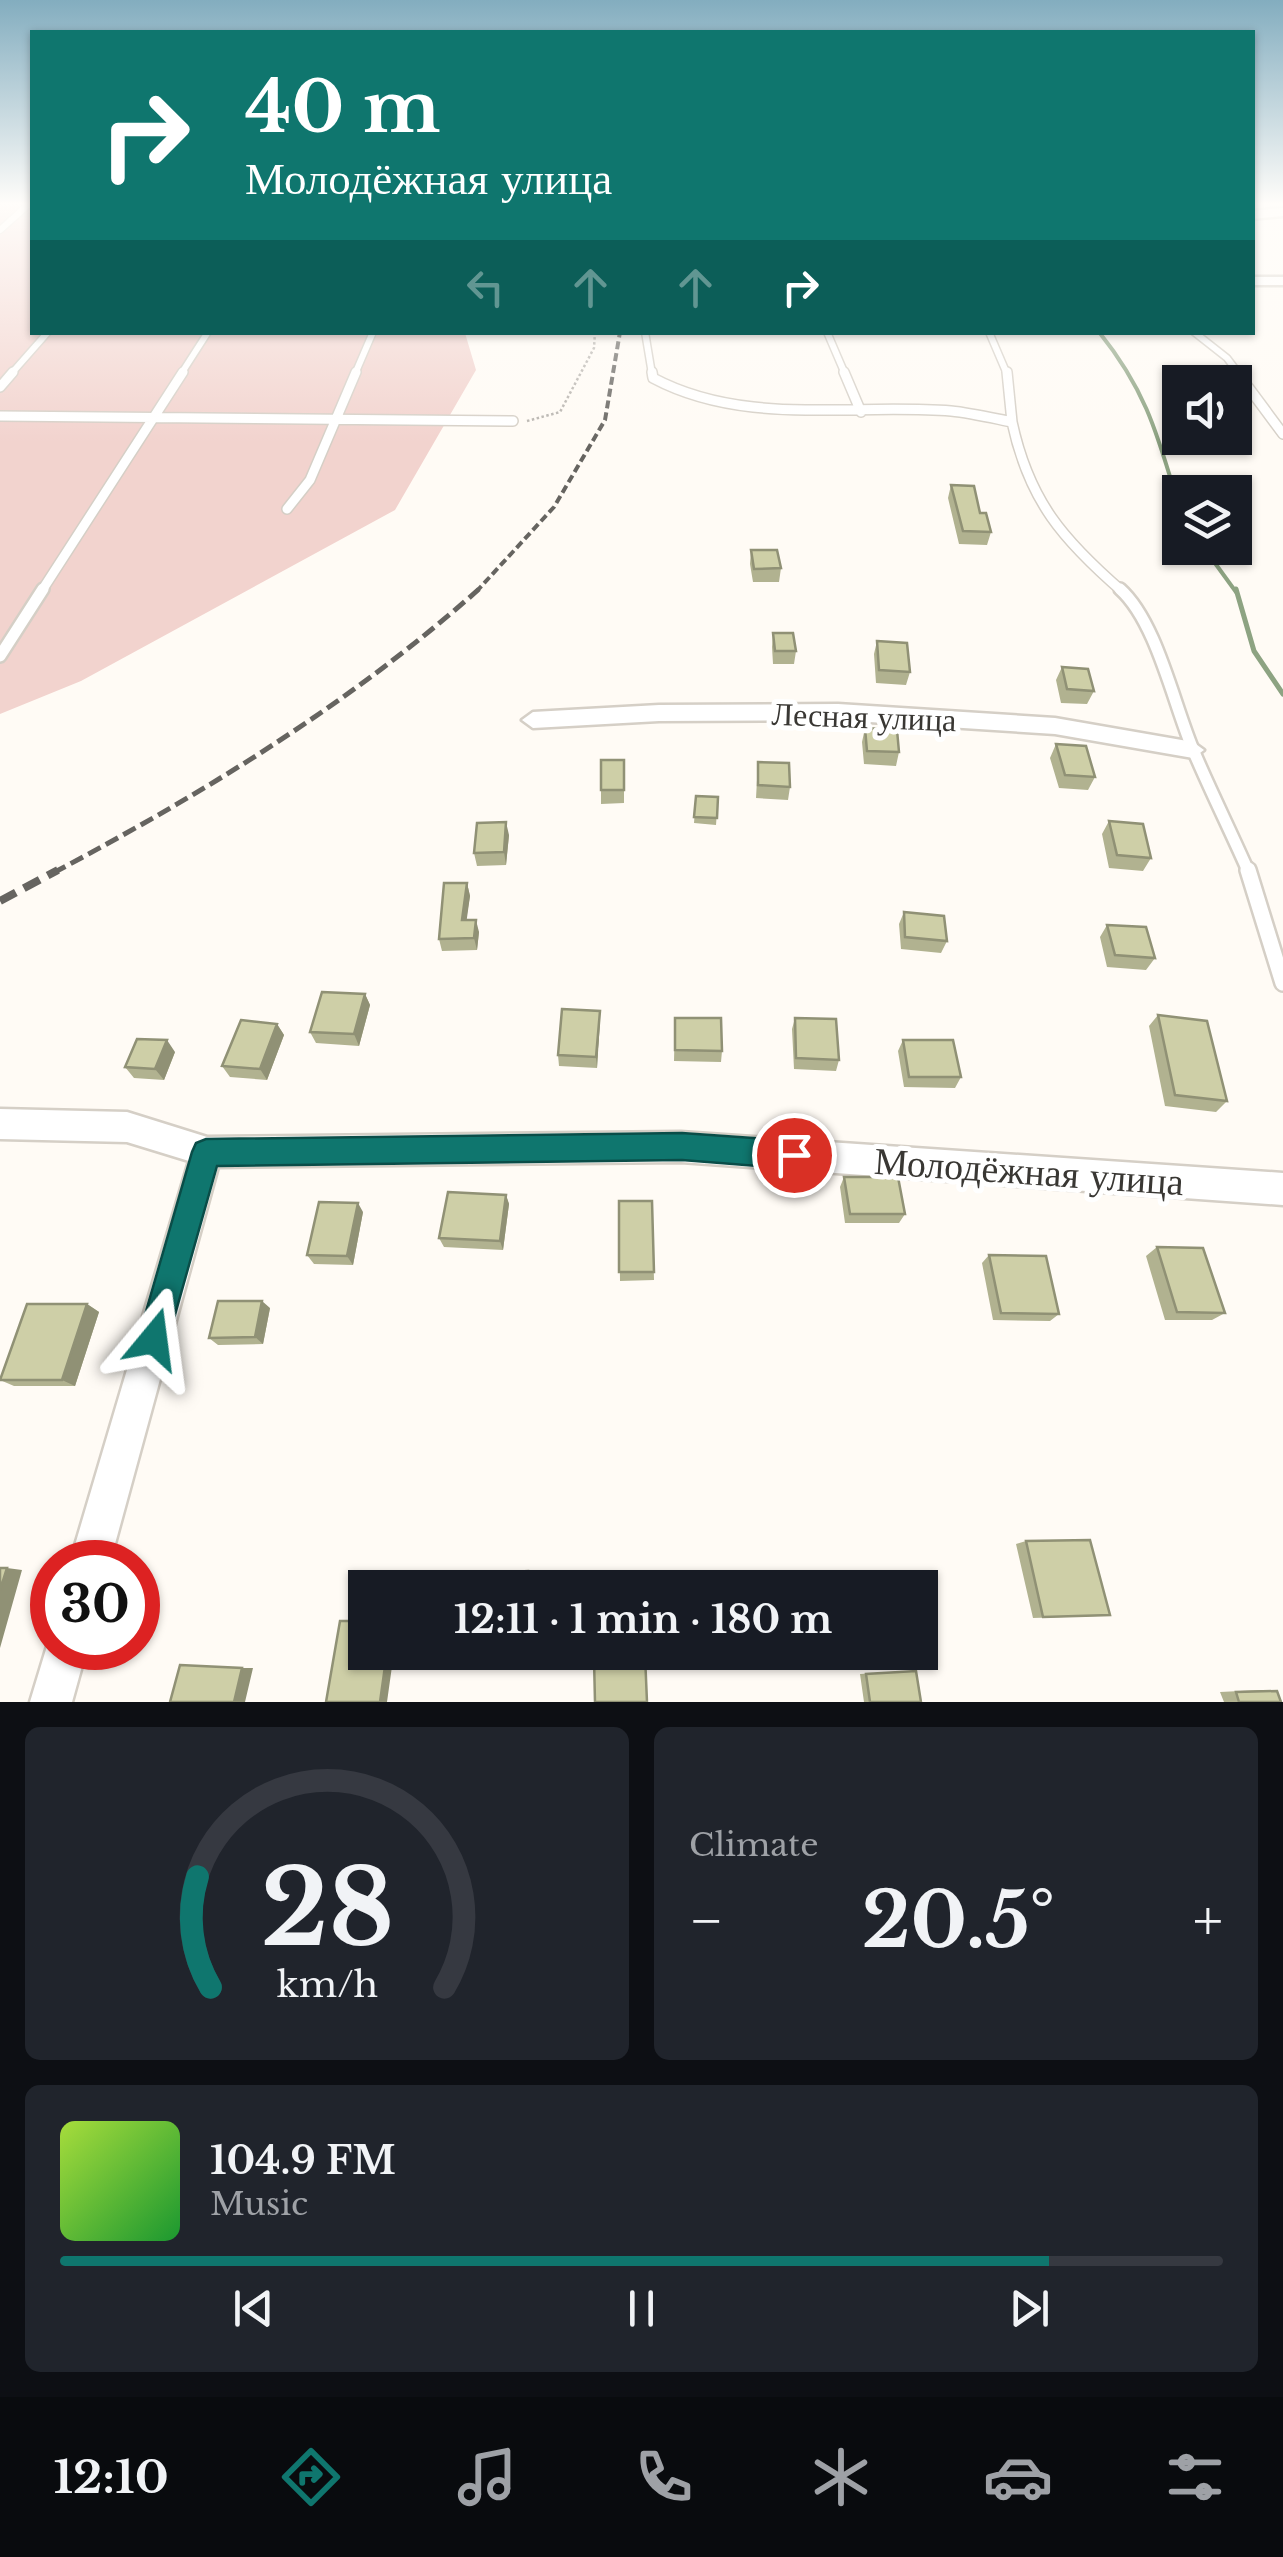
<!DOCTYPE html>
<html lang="en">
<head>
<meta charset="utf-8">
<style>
  body { margin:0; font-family:"Libre Baskerville",serif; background:#20242c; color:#f1f3f6; height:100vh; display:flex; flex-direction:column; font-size:38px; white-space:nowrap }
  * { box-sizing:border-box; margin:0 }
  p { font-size:32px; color:#9ea1a6 }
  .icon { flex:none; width:55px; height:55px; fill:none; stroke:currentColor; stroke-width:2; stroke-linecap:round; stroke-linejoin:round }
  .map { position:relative; height:1702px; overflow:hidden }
  .drawer { display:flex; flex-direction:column; gap:25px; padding:25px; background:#0d0f14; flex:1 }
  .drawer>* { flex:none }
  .guide { position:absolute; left:30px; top:30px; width:1225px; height:305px; border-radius:0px; box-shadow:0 2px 8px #0004; background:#0f766e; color:#fff; overflow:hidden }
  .fabs { position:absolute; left:1162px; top:365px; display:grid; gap:20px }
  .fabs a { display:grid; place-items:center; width:90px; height:90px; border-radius:0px; background:#171b24; box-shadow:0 2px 8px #0004; font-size:50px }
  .speed { position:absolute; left:30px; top:1540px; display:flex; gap:20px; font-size:50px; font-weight:700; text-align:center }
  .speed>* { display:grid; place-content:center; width:130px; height:130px; border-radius:50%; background:#171b24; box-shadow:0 2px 8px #0004; line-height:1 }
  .speed .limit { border:15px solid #d22; background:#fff; color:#111 }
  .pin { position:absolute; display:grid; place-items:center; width:85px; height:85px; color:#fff; margin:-42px; border:5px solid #fff; border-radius:50%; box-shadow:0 2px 10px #0007 }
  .me { position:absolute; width:110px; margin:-55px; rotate:16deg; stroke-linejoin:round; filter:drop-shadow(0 0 8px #0008) }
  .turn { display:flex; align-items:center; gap:35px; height:210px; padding:0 50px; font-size:45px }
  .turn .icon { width:130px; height:130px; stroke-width:2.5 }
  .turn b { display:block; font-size:70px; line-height:85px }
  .lanes { display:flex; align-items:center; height:95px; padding:0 50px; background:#0003; justify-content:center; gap:50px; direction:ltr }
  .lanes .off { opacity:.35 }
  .big { font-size:75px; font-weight:700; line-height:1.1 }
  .drawer .widget { flex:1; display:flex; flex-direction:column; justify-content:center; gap:15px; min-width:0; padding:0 35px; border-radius:15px; background:#20242c }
  .drawer .dial { align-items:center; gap:0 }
  .dial svg { height:260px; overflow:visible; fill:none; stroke:#363941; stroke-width:7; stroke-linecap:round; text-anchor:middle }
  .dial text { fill:#f1f3f6; stroke:none }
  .song { display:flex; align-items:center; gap:30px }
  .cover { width:120px; height:120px; border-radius:15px; background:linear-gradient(135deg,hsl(80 70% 55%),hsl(130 70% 35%)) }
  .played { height:10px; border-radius:5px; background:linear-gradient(90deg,#0f766e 85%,#363941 85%) }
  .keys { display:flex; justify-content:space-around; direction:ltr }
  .heat { display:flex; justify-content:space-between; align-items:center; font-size:55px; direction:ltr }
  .drawer .tiles { flex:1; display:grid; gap:25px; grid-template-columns:1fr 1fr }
  .widget:last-child { grid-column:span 2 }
  .trip { position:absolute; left:348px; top:1570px; width:590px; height:100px; border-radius:0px; background:#171b24; box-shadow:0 2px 8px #0004; font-weight:700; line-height:100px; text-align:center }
  .tabs { display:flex; height:160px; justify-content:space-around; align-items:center; background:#090b0e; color:#9ea1a6 }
  .tabs .icon { width:70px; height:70px }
  .tabs .selected { color:#0f766e }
  .tabs b { font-size:45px; color:#f1f3f6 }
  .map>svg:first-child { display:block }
</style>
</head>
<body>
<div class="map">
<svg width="1283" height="1702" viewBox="0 0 1283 1702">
  <rect width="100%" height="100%" fill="#fffbf5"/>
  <path fill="#f2d3ce" d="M 0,204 L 32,204 L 32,332 L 465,333 L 476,370 L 395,510 L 81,681 L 0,714 Z"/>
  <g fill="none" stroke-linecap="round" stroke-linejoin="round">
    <path stroke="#8da382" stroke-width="4" d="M 1099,332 C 1148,393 1158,437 1180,510
      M 1204,548 L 1236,592"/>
    <path stroke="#8da382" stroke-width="5" d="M 1236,589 L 1254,651 L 1283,694"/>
    <defs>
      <path id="lane-far3" d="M 0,230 L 29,204
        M 645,332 L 652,374
        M 827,332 L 845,374
        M 989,332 L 1007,374
        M 1194,332 L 1227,358 L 1239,374
        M 11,374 L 48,332
        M 181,374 L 208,332
        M 355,374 L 373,332"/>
      <path id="lane-far2" d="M 652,372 L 653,378 C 745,427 851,403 951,411 C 971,413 992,418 1012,422 C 1029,501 1063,540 1123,592
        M 844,372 L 861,412
        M 1007,372 L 1012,422
        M 1237,372 L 1283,434
        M 0,387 L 13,372
        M 0,416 L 513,421
        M 287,509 L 310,480 L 356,372
        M 41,592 L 183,372"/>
      <path id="lane-far1" d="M 1120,589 C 1157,622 1174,706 1194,752 C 1211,792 1231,832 1249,873
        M 0,656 L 43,589"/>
      <path id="lane" d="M 1248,870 L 1283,983"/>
      <path id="street" d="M 1283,208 L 1283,216 L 1252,219 L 1252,211 Z
        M 1252,277 L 1283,277 L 1283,285 L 1252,285 Z
        M 838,704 L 1055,718 L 1193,742 L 1204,750 L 1193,758 L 1055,734 L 838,720 L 659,721 L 533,728 L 522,720 L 533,712 L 659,705 Z
        M 0,1109 L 127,1112 L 207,1137 L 681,1132 L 1283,1173 L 1283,1205 L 681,1162 L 218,1167 L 110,1562 L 70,1562 L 189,1161 L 127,1142 L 0,1139 Z
        M 51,1633 L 52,1648 L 87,1648 L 72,1702 L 30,1702 Z"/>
    </defs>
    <use href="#lane-far3" stroke="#d5cfc6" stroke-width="9"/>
    <use href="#lane-far2" stroke="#d5cfc6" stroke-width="12"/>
    <use href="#lane-far1" stroke="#d5cfc6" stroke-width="16"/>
    <use href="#lane" stroke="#d5cfc6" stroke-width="20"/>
    <use href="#street" stroke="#d5cfc6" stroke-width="5"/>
    <path stroke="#b7b3ae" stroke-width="2.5" stroke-dasharray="2.5 2.5" stroke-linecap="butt" d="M 527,421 L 560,412 L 594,348 L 595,332"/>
    <use href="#lane-far3" stroke="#fff" stroke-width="6"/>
    <use href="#lane-far2" stroke="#fff" stroke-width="9"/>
    <use href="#lane-far1" stroke="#fff" stroke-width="11"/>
    <use href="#lane" stroke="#fff" stroke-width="15"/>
    <use href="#street" fill="#fff" fill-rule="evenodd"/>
    <path stroke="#666460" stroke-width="4" stroke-dasharray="8 4" stroke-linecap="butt" d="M 476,592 L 554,507 L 605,420 L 620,332"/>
    <path stroke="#666460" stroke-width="5" stroke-dasharray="14 6" stroke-linecap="butt" d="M 53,873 C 204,793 351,703 479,589"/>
    <path stroke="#666460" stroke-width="8" stroke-dasharray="18 9" stroke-linecap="butt" d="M 0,901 L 58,870"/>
  </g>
  <path fill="#b1b290" d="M 951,485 L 980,513 L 991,532 L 987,545 L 959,544 L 948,498 Z
    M 751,550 L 781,568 L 779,582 L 753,582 L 750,564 Z
    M 773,633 L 796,651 L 794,664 L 773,664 L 772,647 Z
    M 877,641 L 910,672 L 906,685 L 876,683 L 874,654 Z
    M 1062,667 L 1094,691 L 1087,704 L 1061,703 L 1056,680 Z
    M 865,728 L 899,752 L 896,766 L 864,764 L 862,742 Z
    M 1056,744 L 1095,777 L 1088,790 L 1059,788 L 1050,758 Z
    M 624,760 L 624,803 L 601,804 L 601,790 Z
    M 758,762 L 790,787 L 788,800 L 756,798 Z
    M 696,796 L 718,797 L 716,825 L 694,823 Z
    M 1109,821 L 1151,858 L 1143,871 L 1109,868 L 1102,834 Z
    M 509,835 L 506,865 L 477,866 L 474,853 Z
    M 467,883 L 470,896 L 466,920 L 479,932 L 477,950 L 442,951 L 439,939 Z
    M 904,912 L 947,941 L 941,953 L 901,949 L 899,924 Z
    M 1107,925 L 1155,958 L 1146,970 L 1107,967 L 1100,937 Z
    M 365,994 L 370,1005 L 359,1046 L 316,1043 L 310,1032 Z
    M 600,1011 L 597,1068 L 559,1066 L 558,1055 Z
    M 1158,1015 L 1227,1101 L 1216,1112 L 1165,1106 L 1149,1026 Z
    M 675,1018 L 722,1051 L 721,1062 L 674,1061 Z
    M 795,1018 L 839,1060 L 836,1071 L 794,1069 L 792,1029 Z
    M 277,1024 L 284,1035 L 267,1080 L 230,1077 L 222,1066 Z
    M 903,1040 L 961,1077 L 955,1088 L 904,1087 L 898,1051 Z
    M 175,1052 L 164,1080 L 134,1078 L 125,1067 Z
    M 844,1177 L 905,1214 L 899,1223 L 845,1223 L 840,1187 Z
    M 506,1195 L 509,1204 L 503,1250 L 444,1247 L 439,1238 Z
    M 619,1201 L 652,1201 L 654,1280 L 620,1281 Z
    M 363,1212 L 353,1265 L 314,1264 L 307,1255 Z
    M 1157,1247 L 1225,1313 L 1212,1320 L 1165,1320 L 1146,1256 Z
    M 989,1255 L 1059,1314 L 1050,1321 L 993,1320 L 982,1263 Z
    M 87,1304 L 99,1312 L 75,1386 L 14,1386 L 0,1380 Z
    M 270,1308 L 263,1344 L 218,1345 L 209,1338 Z
    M 1026,1541 L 1098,1616 L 1033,1618 L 1016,1544 Z
    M 908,1671 L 916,1671 L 921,1702 L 864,1702 L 860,1674 Z
    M 1260,1690 L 1277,1691 L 1281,1702 L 1224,1702 L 1220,1692 Z"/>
  <path fill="#909175" d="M 506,822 L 509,835 L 506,865 L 504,852 Z
    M 467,883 L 470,896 L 465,932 L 462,920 Z
    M 476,920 L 479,932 L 477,950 L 474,938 Z
    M 365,994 L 370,1005 L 359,1046 L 354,1034 Z
    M 600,1011 L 600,1022 L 597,1068 L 596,1057 Z
    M 277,1024 L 284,1035 L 267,1080 L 260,1069 Z
    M 167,1040 L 175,1052 L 164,1080 L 155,1069 Z
    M 506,1195 L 509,1204 L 503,1250 L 500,1241 Z
    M 358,1203 L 363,1212 L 353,1265 L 347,1256 Z
    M 262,1301 L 270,1308 L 263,1344 L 255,1337 Z
    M 87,1304 L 99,1312 L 75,1386 L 62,1380 Z
    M 7,1568 L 22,1570 L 0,1648 L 0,1590 Z
    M 528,1571 L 531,1574 L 531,1588 L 528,1588 Z
    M 387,1652 L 394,1652 L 387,1702 L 380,1702 Z
    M 242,1668 L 253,1668 L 245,1702 L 234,1702 Z"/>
  <path fill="#cecfa7" stroke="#909175" stroke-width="2.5" d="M 951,485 L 974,486 L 980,513 L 986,513 L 991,532 L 963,531 Z
    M 751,550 L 777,550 L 781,568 L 754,569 Z
    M 773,633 L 793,633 L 796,651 L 775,651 Z
    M 877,641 L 907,643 L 910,672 L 879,670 Z
    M 1062,667 L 1088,669 L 1094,691 L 1067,689 Z
    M 865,728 L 897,730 L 899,752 L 867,751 Z
    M 1056,744 L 1086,746 L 1095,777 L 1065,775 Z
    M 601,760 L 624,760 L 624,790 L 601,790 Z
    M 758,762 L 789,763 L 790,787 L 758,785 Z
    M 696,796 L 718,797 L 717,818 L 694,817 Z
    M 1109,821 L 1143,824 L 1151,858 L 1117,855 Z
    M 506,822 L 504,852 L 474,853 L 477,823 Z
    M 444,883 L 467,883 L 462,920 L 476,920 L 474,938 L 439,939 Z
    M 904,912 L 944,916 L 947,941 L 905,937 Z
    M 1107,925 L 1146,927 L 1155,958 L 1115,955 Z
    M 322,992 L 365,994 L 354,1034 L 310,1032 Z
    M 562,1009 L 600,1011 L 596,1057 L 558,1055 Z
    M 1158,1015 L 1207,1021 L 1227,1101 L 1175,1095 Z
    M 675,1018 L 721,1018 L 722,1051 L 675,1050 Z
    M 795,1018 L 836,1019 L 839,1060 L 796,1058 Z
    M 241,1020 L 277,1024 L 260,1069 L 222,1066 Z
    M 137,1039 L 167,1040 L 155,1069 L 125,1067 Z
    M 903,1040 L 953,1040 L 961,1077 L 909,1077 Z
    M 844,1177 L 898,1177 L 905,1214 L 850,1214 Z
    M 448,1192 L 506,1195 L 500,1241 L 439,1238 Z
    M 619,1201 L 652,1201 L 654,1272 L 619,1272 Z
    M 319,1202 L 358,1203 L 347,1256 L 307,1255 Z
    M 1157,1247 L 1203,1248 L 1225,1313 L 1177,1312 Z
    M 989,1255 L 1046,1256 L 1059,1314 L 1001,1313 Z
    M 218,1301 L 262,1301 L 255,1337 L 209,1338 Z
    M 27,1304 L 87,1304 L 62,1380 L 0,1380 Z
    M 1090,1540 L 1110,1615 L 1043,1617 L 1026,1541 Z
    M 0,1568 L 7,1568 L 0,1590 Z
    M 528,1571 L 528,1588 L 488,1588 L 489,1573 Z
    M 340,1621 L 365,1621 L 365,1652 L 387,1652 L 380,1702 L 326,1702 Z
    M 645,1655 L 647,1702 L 595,1702 L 594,1659 Z
    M 180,1665 L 242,1668 L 234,1702 L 170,1702 Z
    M 916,1671 L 921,1702 L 870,1702 L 866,1674 Z
    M 1277,1691 L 1281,1702 L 1239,1702 L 1236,1692 Z"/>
  <linearGradient id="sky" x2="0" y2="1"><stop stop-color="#83adbf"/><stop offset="0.46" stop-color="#fffdfa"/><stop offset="1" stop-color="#fffdfa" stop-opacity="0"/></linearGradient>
  <rect width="1283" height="443" fill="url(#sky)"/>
  <path fill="#0f766e" stroke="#0a4d48" stroke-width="2.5" d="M 682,1133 L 794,1141 L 804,1145 L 808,1155 L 804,1164 L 794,1169 L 682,1160 L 217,1166 L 165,1350 L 154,1355 L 143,1350 L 138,1339 L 192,1152 L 196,1143 L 206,1139 Z"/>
  <g text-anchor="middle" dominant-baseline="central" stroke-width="10" stroke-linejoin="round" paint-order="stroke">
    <g font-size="32" fill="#393733" stroke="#fff">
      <text transform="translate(864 717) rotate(2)">Лесная улица</text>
    </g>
    <g font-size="38" fill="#393733" stroke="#fff">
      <text transform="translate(1029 1171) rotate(4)">Молодёжная улица</text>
    </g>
  </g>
</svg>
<div class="fabs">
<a><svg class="icon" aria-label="sound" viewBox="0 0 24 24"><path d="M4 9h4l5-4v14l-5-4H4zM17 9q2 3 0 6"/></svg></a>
<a><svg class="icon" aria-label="layers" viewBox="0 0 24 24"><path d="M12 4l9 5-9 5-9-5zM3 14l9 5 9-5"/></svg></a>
</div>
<div class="speed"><div class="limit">30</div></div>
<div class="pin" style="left:794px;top:1155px;background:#d93025"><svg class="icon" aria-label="arrive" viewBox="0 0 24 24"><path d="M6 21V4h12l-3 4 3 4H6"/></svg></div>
<svg class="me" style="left:154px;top:1339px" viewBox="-20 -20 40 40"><path d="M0-17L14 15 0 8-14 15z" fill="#0f766e" stroke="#fff" stroke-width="4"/></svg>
<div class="trip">12:11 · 1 min · 180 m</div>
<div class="guide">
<div class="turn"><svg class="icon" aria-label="right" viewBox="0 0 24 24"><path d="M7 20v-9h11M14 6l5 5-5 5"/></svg><div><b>40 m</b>Молодёжная улица</div></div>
<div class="lanes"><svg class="icon off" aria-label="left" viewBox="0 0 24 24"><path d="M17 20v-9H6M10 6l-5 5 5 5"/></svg><svg class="icon off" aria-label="ahead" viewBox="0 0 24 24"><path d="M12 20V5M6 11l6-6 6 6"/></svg><svg class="icon off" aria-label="ahead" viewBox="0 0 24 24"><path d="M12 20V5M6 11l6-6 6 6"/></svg><svg class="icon" aria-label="right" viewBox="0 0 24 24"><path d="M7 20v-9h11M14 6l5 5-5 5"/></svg></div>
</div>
</div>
<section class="drawer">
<div class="tiles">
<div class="widget dial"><svg viewBox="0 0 100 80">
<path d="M14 69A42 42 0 1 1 86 69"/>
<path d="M14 69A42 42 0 0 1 10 35" stroke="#0f766e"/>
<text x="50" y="56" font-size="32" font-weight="700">28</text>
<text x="50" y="72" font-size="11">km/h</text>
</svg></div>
<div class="widget"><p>Climate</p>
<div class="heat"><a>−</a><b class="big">20.5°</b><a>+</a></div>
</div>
<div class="widget">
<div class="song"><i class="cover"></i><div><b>104.9 FM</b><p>Music</p></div></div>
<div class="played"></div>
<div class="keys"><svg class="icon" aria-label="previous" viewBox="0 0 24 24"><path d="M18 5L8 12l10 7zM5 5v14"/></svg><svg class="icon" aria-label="pause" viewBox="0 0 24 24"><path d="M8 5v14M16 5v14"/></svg><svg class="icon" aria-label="next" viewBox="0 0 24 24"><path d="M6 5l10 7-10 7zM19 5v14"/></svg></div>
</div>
</div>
</section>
<nav class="tabs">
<b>12:10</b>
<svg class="icon selected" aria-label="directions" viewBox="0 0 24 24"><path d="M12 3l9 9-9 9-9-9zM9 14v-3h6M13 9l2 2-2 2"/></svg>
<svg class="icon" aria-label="music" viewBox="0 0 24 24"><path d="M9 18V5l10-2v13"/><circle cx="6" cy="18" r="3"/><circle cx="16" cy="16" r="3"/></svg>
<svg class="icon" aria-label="phone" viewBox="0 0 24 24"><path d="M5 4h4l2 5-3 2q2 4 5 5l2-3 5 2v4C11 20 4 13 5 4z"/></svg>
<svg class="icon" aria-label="climate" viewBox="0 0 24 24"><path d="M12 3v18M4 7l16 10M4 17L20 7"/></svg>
<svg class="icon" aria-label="car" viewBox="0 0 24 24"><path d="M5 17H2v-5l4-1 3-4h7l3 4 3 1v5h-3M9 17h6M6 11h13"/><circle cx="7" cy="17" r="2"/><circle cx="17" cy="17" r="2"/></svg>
<svg class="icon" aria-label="filters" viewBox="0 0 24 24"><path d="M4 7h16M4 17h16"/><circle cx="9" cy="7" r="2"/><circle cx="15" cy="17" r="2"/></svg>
</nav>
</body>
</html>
